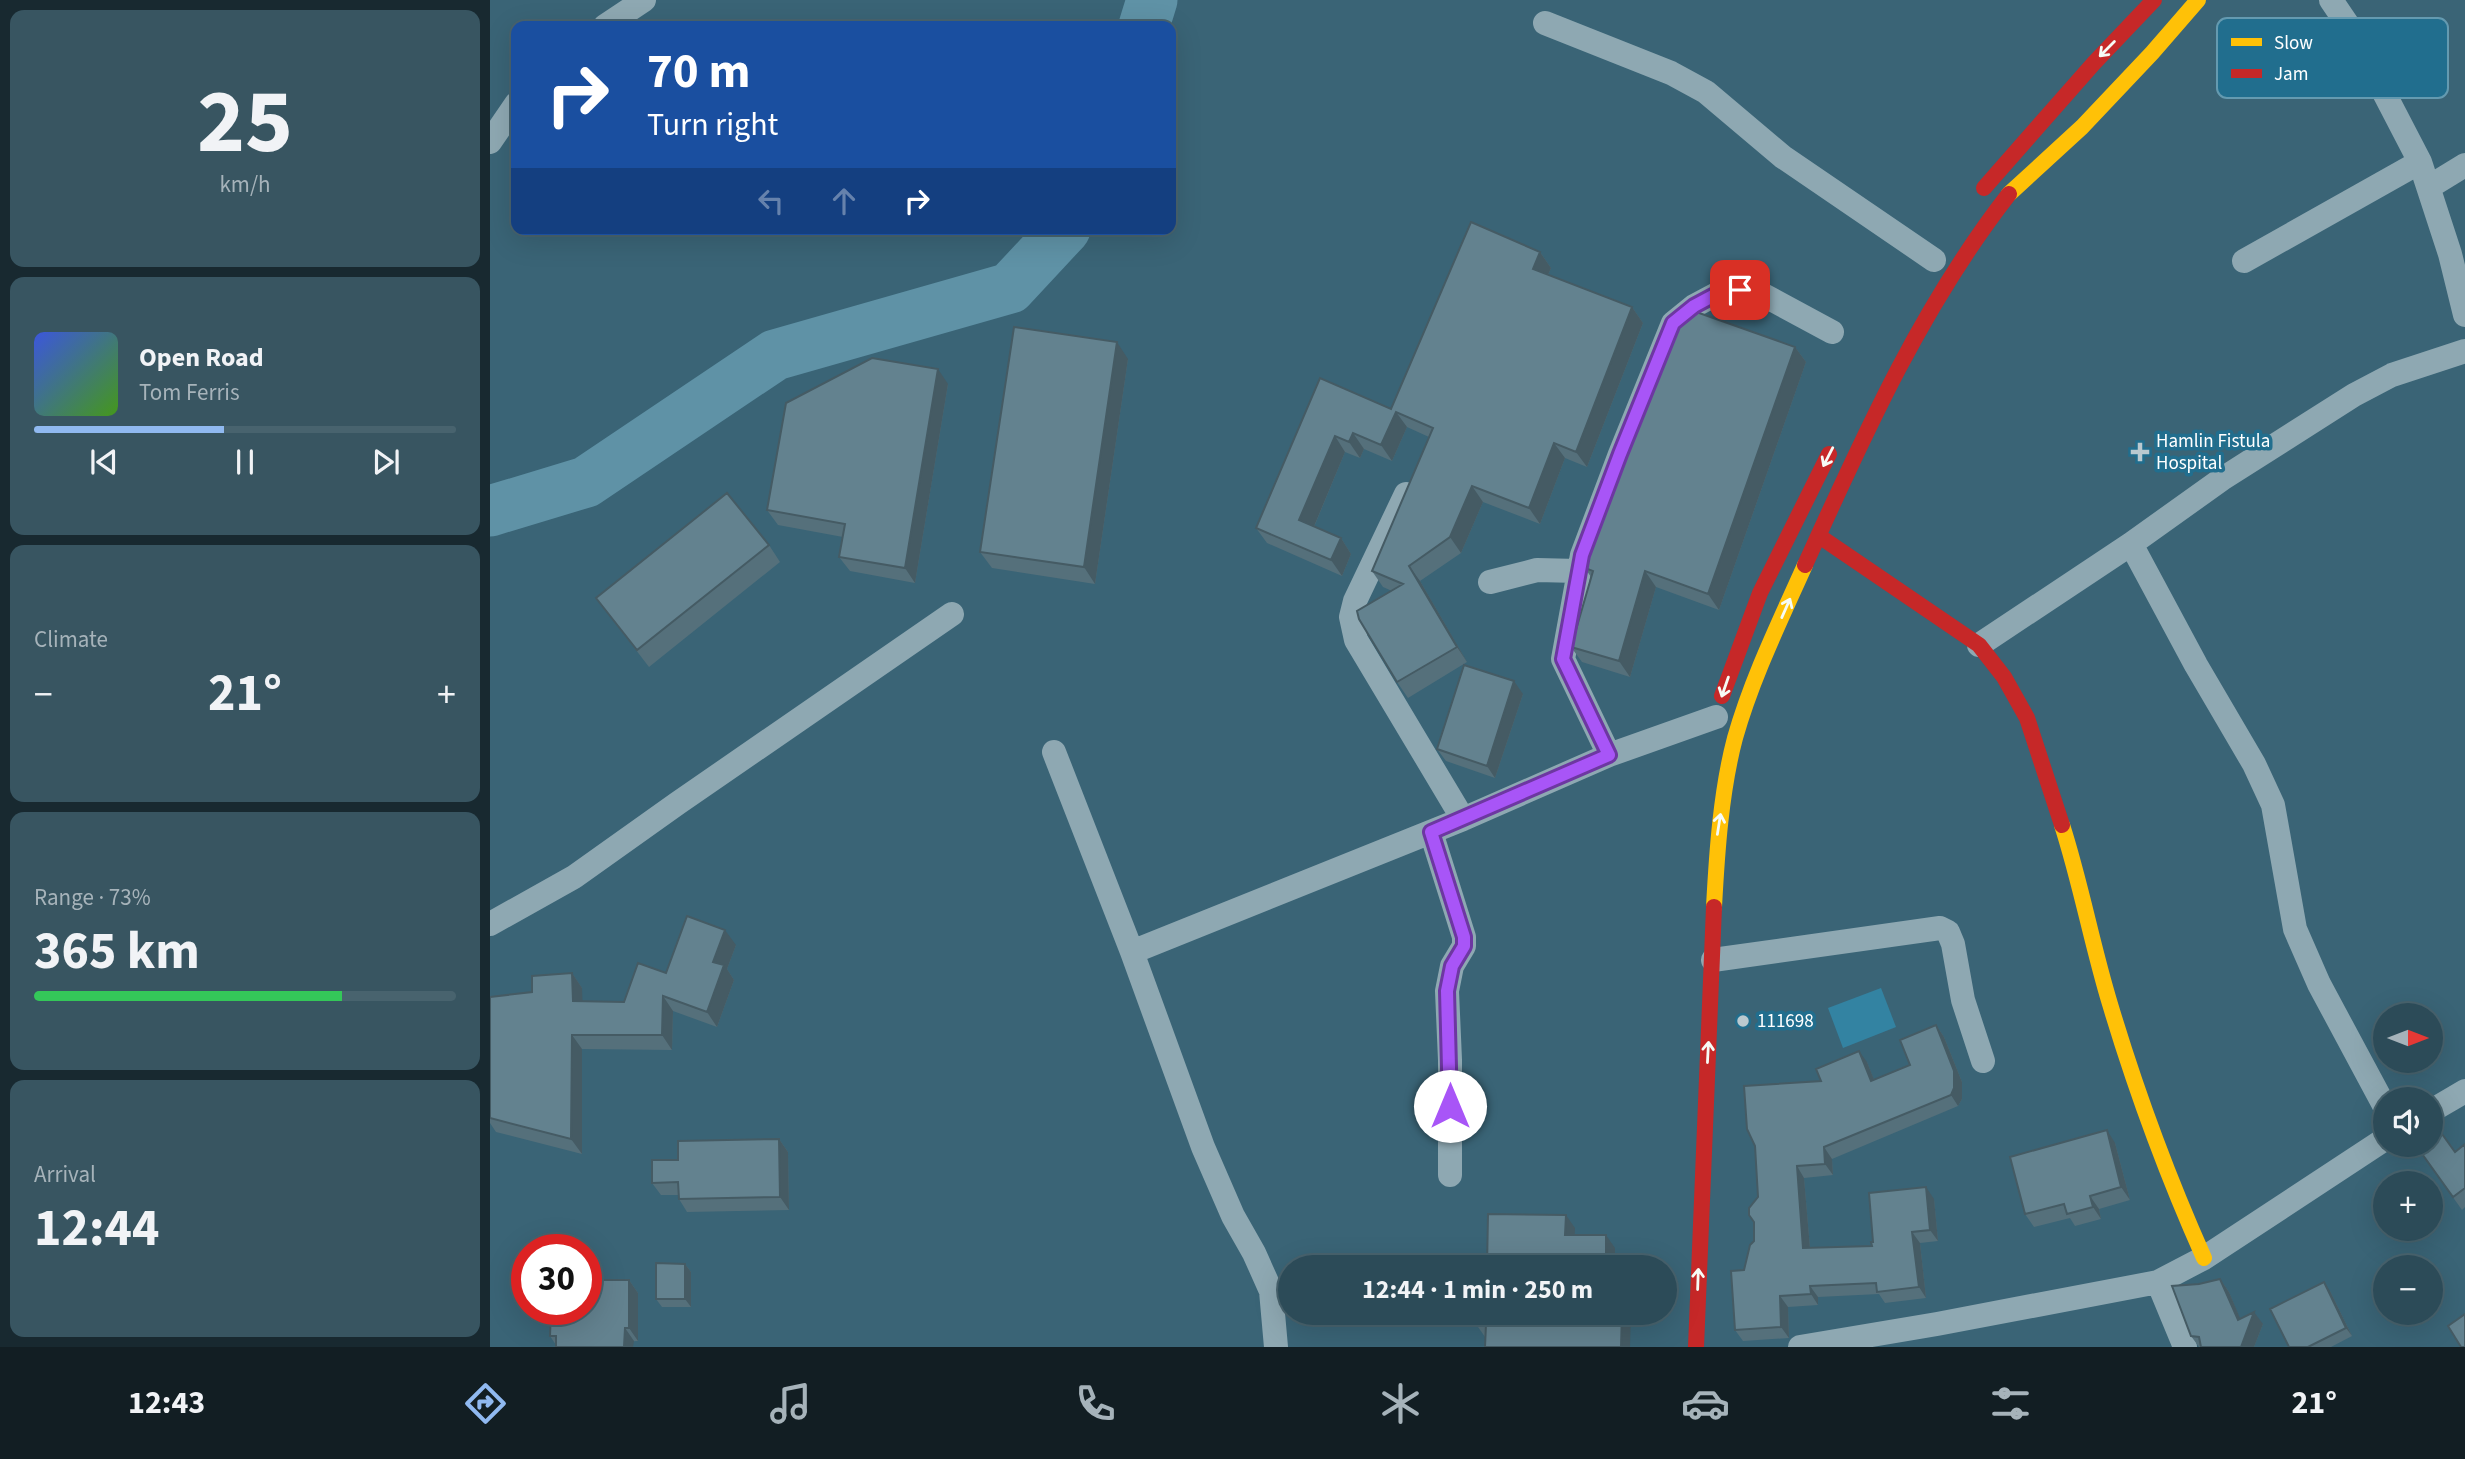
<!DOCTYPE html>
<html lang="en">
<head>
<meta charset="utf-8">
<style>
  body { margin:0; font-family:"Source Sans 3",sans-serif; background:#385561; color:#f1f3f6; height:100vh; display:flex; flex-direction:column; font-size:26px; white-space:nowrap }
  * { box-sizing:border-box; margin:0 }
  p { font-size:23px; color:#a6b3ba }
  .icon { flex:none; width:38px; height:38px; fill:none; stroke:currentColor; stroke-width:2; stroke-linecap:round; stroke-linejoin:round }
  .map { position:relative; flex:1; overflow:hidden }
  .panel { display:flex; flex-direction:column; gap:10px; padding:10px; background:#182930; width:490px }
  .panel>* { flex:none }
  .top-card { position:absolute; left:21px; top:21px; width:665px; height:214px; border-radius:14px; box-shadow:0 7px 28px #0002,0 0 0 2px #48636e; background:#1a4fa0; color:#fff; overflow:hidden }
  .needle { width:46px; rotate:90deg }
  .fabs { position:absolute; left:1883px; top:1003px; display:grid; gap:14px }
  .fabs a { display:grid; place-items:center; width:70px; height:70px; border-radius:50%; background:#2c4b58; box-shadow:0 7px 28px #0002,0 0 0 2px #48636e; font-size:35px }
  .speed { position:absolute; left:21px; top:1234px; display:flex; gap:14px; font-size:35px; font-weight:700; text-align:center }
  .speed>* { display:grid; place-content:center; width:91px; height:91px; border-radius:50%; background:#2c4b58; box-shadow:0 7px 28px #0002,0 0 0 2px #48636e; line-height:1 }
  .speed .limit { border:10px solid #d22; background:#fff; color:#111 }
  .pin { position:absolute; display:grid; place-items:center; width:60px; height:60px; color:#fff; margin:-30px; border-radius:14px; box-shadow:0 4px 10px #0006 }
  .me { position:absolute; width:77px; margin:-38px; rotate:0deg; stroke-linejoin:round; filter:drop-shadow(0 0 5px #0008) }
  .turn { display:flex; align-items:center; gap:24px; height:147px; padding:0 21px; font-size:32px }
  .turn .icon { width:91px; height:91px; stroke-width:2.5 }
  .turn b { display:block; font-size:49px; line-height:60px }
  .lanes { display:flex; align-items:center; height:66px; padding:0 21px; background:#0003; justify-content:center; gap:35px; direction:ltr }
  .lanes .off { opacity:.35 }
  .big { font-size:52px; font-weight:700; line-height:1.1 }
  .panel .widget { flex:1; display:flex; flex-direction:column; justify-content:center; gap:10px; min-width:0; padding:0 24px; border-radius:14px; background:#385561 }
  .panel .dial { align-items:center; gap:0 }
  .dial b { font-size:91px; line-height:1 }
  .song { display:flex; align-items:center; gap:21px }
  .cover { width:84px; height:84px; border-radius:10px; background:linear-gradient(135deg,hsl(230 70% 55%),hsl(100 70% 35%)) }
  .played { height:7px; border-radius:4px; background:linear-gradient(90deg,#90b9f0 45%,#48636e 45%) }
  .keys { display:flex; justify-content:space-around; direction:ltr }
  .heat { display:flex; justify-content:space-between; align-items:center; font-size:38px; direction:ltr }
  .charge { height:10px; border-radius:5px; background:linear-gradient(90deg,#34c759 73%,#48636e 0) }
  .trip { position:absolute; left:788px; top:1255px; width:399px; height:70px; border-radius:35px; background:#2c4b58; box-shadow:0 7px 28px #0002,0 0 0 2px #48636e; font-weight:700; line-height:70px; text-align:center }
  .menu { display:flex; height:112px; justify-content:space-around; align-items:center; background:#121e23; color:#a6b3ba }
  .menu .icon { width:49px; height:49px }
  .menu .on { color:#90b9f0 }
  .menu b { font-size:32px; color:#f1f3f6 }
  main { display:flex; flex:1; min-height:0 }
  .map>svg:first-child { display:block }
</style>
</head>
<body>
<main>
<section class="panel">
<div class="widget dial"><b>25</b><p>km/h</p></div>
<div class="widget">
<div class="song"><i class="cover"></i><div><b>Open Road</b><p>Tom Ferris</p></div></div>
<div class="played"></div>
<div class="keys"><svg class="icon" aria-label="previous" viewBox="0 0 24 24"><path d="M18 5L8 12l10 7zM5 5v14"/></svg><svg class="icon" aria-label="pause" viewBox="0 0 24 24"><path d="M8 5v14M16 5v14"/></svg><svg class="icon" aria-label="next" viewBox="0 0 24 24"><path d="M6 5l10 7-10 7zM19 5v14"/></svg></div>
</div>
<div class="widget"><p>Climate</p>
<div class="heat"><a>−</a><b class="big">21°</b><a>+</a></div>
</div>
<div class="widget"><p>Range · 73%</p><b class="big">365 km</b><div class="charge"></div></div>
<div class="widget"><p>Arrival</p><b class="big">12:44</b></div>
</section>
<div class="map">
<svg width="1975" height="1347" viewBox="0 0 1975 1347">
  <rect width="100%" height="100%" fill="#3a6476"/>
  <path fill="#3383a2" d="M 1391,988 L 1406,1027 L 1353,1048 L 1338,1008 Z"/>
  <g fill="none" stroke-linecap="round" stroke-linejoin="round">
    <path stroke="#5f92a6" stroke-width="51" d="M 654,26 L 662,0
      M 0,511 L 96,482 L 285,355 L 520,288 L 575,229"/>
    <path stroke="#8ea8b2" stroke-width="24" d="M 1841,0 L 1862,31 L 1930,162 L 1960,254 L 1975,315
      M 1055,23 L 1181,73 L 1216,92 L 1293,157 L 1444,260
      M 115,26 L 154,0
      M 0,142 L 26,104
      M 1939,187 L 1975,165
      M 1754,261 L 1930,162
      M 916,494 L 865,601 L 861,617 L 866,640 L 973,819
      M 1641,544 L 1706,665 L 1764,764 L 1783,805 L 1805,929 L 1829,984 L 1895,1107
      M 1000,582 L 1047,570 L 1088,571
      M 1489,645 L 1641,544 L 1732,479 L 1864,395 L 1902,375 L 1975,351
      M 564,752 L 642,952 L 713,1147 L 743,1216 L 764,1253 L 781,1291 L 786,1347
      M 1119,755 L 1073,659 L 1092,555 L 1130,454 L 1183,323 L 1204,306 L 1234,290 L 1266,291 L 1342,332
      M 941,832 L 974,937 L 974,946 L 962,966 L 957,991 L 960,1060 L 960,1175
      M 0,924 L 84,877 L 188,803 L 462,614
      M 642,952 L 973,819 L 1119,755 L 1226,717
      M 1223,960 L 1450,928 L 1458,932 L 1463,944 L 1473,1000 L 1493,1061
      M 1941,1111 L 1975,1091
      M 1668,1282 L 1695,1347
      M 1310,1347 L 1447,1324 L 1668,1282 L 1714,1258 L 1895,1139"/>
    <path stroke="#ffc107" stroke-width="16" d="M 1519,194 L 1592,127 L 1662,53 L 1708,0
      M 1572,825 C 1591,884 1602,945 1620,1004 C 1646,1091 1677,1175 1714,1258
      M 1224,907 C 1227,851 1231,791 1245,738 C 1262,678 1290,621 1315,565"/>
    <path stroke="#c62828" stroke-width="16" d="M 1494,188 L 1604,63 L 1664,0
      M 1329,536 L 1489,645 L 1514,677 L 1537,718 L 1572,825
      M 1315,565 C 1374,435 1431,307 1519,194
      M 1232,696 L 1270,593 L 1339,454
      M 1206,1347 L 1224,907"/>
  </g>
  <path fill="#55707b" d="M 1050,252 L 1061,268 L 1058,275 L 1142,307 L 1153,323 L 1097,467 L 1075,458 L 1050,524 L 993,502 L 971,553 L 930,581 L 977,662 L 918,698 L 907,682 L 902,591 L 893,587 L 882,571 L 939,437 L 917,427 L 902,461 L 874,449 L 870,458 L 855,452 L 824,527 L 851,538 L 861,554 L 852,576 L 777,543 L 766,528 L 830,378 L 901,409 Z
    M 1305,347 L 1316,362 L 1229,610 L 1166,587 L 1140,677 L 1092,662 L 1081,647 L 1101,577 L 1095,568 Z
    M 638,359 L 605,584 L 502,568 L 490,552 Z
    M 458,384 L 425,583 L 360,571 L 349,557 L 353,537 L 288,525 L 277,510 Z
    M 279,545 L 290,562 L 159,667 L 106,598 Z
    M 1033,694 L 1005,778 L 956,761 L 947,749 Z
    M 246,945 L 237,969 L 244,980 L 227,1027 L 183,1011 L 182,1050 L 92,1049 L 92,1154 L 6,1132 L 0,1123 L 0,997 L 42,992 L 82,973 L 92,988 L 92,1001 L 134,1002 L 176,973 Z
    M 1446,1025 L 1454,1037 L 1472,1082 L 1472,1099 L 1468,1106 L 1342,1159 L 1343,1175 L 1314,1178 L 1320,1248 L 1382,1246 L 1383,1242 L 1444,1199 L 1448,1241 L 1430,1243 L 1436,1298 L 1395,1303 L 1389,1294 L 1328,1297 L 1328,1305 L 1298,1307 L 1299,1338 L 1253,1341 L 1245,1330 L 1254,1270 L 1264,1241 L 1268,1197 L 1331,1081 L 1377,1062 L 1384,1080 L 1420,1065 Z
    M 289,1139 L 298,1152 L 299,1210 L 197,1212 L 189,1199 L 188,1195 L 171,1195 L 162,1183 L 188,1160 Z
    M 1625,1143 L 1640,1200 L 1609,1209 L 1611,1219 L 1585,1226 L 1580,1218 L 1544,1227 L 1535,1214 Z
    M 1925,1144 L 1965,1152 L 1975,1144 L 1975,1207 L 1972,1210 Z
    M 195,1264 L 201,1272 L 201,1307 L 172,1307 L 166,1299 Z
    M 1730,1279 L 1739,1292 L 1750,1319 L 1773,1324 L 1764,1347 L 1709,1347 L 1701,1336 L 1709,1284 Z
    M 139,1280 L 148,1293 L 148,1341 L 66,1345 L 60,1336 Z
    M 1840,1291 L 1862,1336 L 1841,1347 L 1799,1347 Z
    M 1141,1312 L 995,1337 L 986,1324 Z"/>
  <path fill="#455b64" d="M 1050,252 L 1061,268 L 1054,284 L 1043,269 Z
    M 1142,307 L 1153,323 L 1097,467 L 1086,452 Z
    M 627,342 L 638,359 L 605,584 L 594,567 Z
    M 1305,347 L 1316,362 L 1229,610 L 1218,594 Z
    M 448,369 L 458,384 L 425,583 L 415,568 Z
    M 906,412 L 917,427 L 902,461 L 891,445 Z
    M 863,433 L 874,449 L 870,458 L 859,442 Z
    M 845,436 L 855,452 L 820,536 L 809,520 Z
    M 1064,443 L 1075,458 L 1050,524 L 1039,508 Z
    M 982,486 L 993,502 L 971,553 L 960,537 Z
    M 851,538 L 861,554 L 852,576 L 841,560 Z
    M 919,566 L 930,581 L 977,662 L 967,647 Z
    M 1155,571 L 1166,587 L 1140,677 L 1129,661 Z
    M 1024,681 L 1033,694 L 1005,778 L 997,766 Z
    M 235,930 L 246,945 L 237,969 L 244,980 L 227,1027 L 217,1012 L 223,962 Z
    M 82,973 L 92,988 L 93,1016 L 83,1001 Z
    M 173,996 L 183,1011 L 182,1050 L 172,1035 Z
    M 1446,1025 L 1454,1037 L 1472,1082 L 1472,1099 L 1468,1106 L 1461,1095 Z
    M 82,1035 L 92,1049 L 92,1154 L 81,1139 Z
    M 1369,1051 L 1377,1062 L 1389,1092 L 1381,1081 Z
    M 1617,1130 L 1625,1143 L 1640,1200 L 1631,1187 Z
    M 289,1139 L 298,1152 L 299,1210 L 290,1197 Z
    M 1334,1147 L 1342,1159 L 1343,1175 L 1335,1164 Z
    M 1307,1166 L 1314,1178 L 1321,1260 L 1313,1248 Z
    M 1436,1187 L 1444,1199 L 1448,1241 L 1440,1230 Z
    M 1600,1196 L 1609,1209 L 1611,1219 L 1603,1207 Z
    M 1076,1215 L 1085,1228 L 1084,1248 L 1075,1235 Z
    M 1422,1232 L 1430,1243 L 1436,1298 L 1429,1287 Z
    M 1116,1235 L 1125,1248 L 1125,1267 L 1116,1267 Z
    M 195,1264 L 201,1272 L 201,1307 L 195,1299 Z
    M 1730,1279 L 1739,1292 L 1756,1332 L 1764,1312 L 1773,1324 L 1764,1347 L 1751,1347 L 1748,1320 Z
    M 139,1280 L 148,1293 L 148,1341 L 139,1328 Z
    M 1834,1282 L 1840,1291 L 1862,1336 L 1856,1328 Z
    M 1320,1286 L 1328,1297 L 1328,1305 L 1321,1294 Z
    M 1290,1296 L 1298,1307 L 1299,1338 L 1291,1327 Z
    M 1132,1312 L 1141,1312 L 1140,1347 L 1131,1347 Z
    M 135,1328 L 144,1341 L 143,1347 L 134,1347 Z"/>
  <path fill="#63828f" stroke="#455b64" stroke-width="2" d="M 981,222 L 1050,252 L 1043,269 L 1142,307 L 1086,452 L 1064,443 L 1039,508 L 982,486 L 960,537 L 919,566 L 967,647 L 907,682 L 869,619 L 867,611 L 913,584 L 882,571 L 943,428 L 906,412 L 891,445 L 863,433 L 859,442 L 845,436 L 809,520 L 851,538 L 841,560 L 766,528 L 830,378 L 901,409 Z
    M 1195,308 L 1305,347 L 1218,594 L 1155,571 L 1129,661 L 1081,647 L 1103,571 L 1095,568 L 1184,316 Z
    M 524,327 L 627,342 L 594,567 L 490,552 Z
    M 382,358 L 448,369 L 415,568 L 349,557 L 355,524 L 277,510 L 296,403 Z
    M 237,493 L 279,545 L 147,650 L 106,598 Z
    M 974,665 L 1024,681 L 997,766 L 947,749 Z
    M 197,916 L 235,930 L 223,962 L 234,965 L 217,1012 L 173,996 L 172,1035 L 82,1035 L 81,1139 L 0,1118 L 0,997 L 42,992 L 42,976 L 82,973 L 83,1001 L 134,1002 L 148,963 L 176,973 Z
    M 1446,1025 L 1464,1071 L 1464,1088 L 1461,1095 L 1334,1147 L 1335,1164 L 1307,1166 L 1313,1248 L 1382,1246 L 1381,1242 L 1383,1242 L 1379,1193 L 1436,1187 L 1440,1230 L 1422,1232 L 1429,1287 L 1387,1292 L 1386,1283 L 1320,1286 L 1321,1294 L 1290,1296 L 1291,1327 L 1245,1330 L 1241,1271 L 1254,1270 L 1260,1245 L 1264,1241 L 1264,1222 L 1259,1215 L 1259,1208 L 1268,1197 L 1265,1146 L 1257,1129 L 1254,1086 L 1331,1081 L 1326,1069 L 1369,1051 L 1381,1081 L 1420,1065 L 1410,1040 Z
    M 1947,1127 L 1965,1152 L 1975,1144 L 1975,1188 L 1963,1197 L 1925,1144 L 1941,1144 L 1941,1131 Z
    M 1617,1130 L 1631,1187 L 1600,1196 L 1603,1207 L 1577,1214 L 1574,1204 L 1535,1214 L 1520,1157 Z
    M 289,1139 L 290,1197 L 189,1199 L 188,1182 L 162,1183 L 162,1160 L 188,1160 L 188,1141 Z
    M 998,1214 L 1076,1215 L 1075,1235 L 1116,1235 L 1116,1267 L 997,1267 Z
    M 166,1263 L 195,1264 L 195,1299 L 166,1299 Z
    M 1730,1279 L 1748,1320 L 1764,1312 L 1751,1347 L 1711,1347 L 1709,1337 L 1701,1336 L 1682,1286 L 1709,1284 Z
    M 96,1280 L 139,1280 L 139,1328 L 135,1328 L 134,1347 L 66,1347 L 66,1336 L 60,1336 L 61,1309 L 96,1309 Z
    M 1834,1282 L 1856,1328 L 1818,1347 L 1799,1347 L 1780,1309 Z
    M 987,1312 L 1132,1312 L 1131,1347 L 995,1347 L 996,1324 L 986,1324 Z
    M 1975,1314 L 1975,1347 L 1971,1347 L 1958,1326 Z"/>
  <defs><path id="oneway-shaft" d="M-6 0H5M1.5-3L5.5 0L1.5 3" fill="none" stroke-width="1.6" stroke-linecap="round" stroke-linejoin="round" transform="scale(1.75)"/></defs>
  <g stroke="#f6fbf6">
    <use href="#oneway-shaft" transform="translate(1617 49) rotate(135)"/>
    <use href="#oneway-shaft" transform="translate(1338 457) rotate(117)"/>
    <use href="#oneway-shaft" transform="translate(1296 608) rotate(-66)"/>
    <use href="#oneway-shaft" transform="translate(1235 687) rotate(109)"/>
    <use href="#oneway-shaft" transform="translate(1229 824) rotate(-81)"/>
    <use href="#oneway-shaft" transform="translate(1218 1052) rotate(-87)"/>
    <use href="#oneway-shaft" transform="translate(1208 1279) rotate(-88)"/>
  </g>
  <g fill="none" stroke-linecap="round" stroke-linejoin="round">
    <defs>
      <path id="route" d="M 960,1106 L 957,991 L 962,966 L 974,946 L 974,937 L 941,832 L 1119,755 L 1073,659 L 1092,555 L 1130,454 L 1183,323 L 1204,306 L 1234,290 L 1250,290"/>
    </defs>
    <use href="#route" stroke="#6d37a1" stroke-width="18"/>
    <use href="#route" stroke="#a855f7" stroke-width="12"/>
  </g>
  <g fill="#bac9cf" stroke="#216e8e" stroke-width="2.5">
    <path d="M1646.5 441.5h7v7h7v7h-7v7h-7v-7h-7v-7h7z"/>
    <circle cx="1253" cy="1021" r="7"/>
  </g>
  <g text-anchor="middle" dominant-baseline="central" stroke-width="7" stroke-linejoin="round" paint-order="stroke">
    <g font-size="19" fill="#fff" stroke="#216e8e" text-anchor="start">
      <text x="1666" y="441">Hamlin Fistula<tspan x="1666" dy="22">Hospital</tspan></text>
      <text x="1267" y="1021">111698</text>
    </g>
  </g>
  <rect x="1727" y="18" width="231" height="80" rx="10" fill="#216e8e" stroke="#649ab0" stroke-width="2"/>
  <rect x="1741" y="38" width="31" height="8" fill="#ffc107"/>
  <rect x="1741" y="69" width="31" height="9" fill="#c62828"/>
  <g font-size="19" fill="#fff">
    <text x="1784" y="49">Slow</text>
    <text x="1784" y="80">Jam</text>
  </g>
</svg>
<div class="fabs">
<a><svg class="needle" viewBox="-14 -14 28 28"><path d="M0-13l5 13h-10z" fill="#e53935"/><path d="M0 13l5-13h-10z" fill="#a6b3ba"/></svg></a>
<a><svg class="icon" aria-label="sound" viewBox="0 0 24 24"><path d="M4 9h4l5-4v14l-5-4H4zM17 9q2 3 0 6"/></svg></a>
<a>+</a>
<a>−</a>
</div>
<div class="speed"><div class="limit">30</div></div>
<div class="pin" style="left:1250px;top:290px;background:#d93025"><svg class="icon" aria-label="arrive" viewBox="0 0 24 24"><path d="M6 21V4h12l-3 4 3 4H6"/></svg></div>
<svg class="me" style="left:960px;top:1106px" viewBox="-20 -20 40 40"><circle r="19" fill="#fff"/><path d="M0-13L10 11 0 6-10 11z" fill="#a855f7"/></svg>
<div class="trip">12:44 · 1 min · 250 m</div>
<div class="top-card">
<div class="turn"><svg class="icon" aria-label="right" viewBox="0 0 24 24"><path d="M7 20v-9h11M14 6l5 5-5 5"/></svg><div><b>70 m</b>Turn right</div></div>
<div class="lanes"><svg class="icon off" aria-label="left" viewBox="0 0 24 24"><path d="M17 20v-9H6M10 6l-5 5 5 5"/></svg><svg class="icon off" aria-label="ahead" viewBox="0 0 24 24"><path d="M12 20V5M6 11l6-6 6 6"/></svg><svg class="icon" aria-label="right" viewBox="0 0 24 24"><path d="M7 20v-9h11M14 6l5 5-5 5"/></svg></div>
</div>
</div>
</main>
<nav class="menu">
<b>12:43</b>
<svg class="icon on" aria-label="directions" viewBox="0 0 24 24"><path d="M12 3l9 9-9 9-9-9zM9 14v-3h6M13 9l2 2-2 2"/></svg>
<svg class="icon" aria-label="music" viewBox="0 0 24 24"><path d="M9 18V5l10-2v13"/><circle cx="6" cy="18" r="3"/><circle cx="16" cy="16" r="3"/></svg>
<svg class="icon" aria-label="phone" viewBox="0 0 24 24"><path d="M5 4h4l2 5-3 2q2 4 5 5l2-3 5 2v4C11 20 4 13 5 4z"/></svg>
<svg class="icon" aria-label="climate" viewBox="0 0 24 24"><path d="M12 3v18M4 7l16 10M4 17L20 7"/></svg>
<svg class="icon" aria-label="car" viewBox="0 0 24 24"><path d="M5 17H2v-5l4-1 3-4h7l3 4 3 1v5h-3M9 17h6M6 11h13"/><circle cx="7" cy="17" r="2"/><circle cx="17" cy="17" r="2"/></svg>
<svg class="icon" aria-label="filters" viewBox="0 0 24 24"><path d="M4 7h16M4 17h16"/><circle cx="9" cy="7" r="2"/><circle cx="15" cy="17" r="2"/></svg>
<b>21°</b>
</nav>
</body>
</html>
